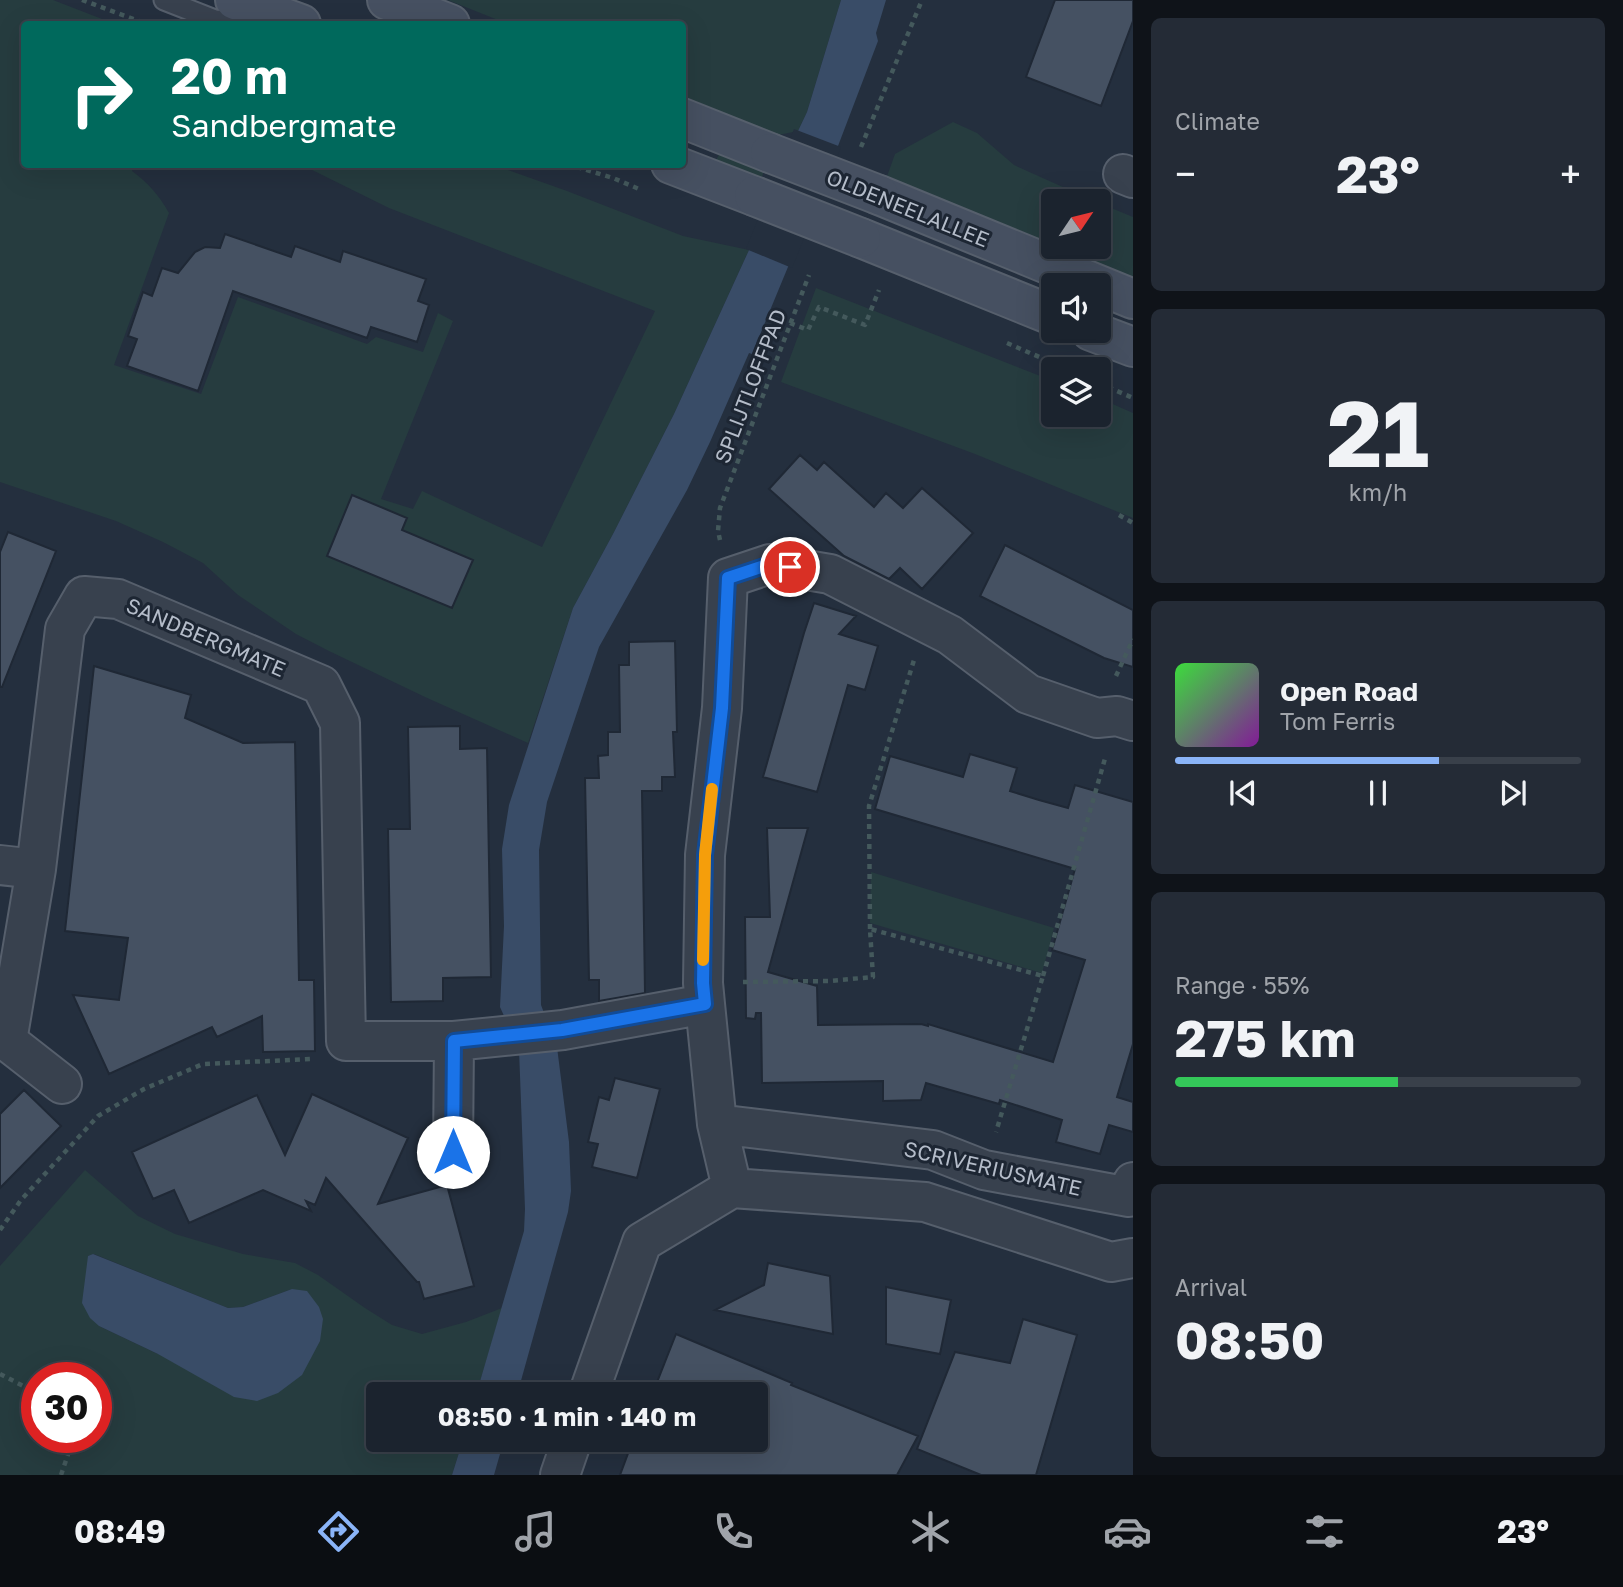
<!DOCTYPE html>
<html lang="en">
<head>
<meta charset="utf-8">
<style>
  body { margin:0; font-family:"Golos Text",sans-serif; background:#242b36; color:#f1f3f6; height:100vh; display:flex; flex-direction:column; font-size:26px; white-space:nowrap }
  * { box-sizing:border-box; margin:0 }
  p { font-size:23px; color:#a0a4aa }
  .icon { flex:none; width:38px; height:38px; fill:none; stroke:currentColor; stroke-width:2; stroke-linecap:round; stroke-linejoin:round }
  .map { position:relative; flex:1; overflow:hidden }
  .sheet { display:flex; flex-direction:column; gap:18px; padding:18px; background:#0f1319; width:490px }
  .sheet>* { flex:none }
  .hud { position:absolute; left:21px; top:21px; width:665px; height:147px; border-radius:7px; box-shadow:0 7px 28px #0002,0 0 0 2px #39404a; background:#00695c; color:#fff; overflow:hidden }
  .needle { width:46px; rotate:55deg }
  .fabs { position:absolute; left:1041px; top:189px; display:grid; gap:14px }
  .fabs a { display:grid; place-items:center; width:70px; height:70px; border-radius:7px; background:#1b232e; box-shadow:0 7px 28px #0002,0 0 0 2px #39404a; font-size:35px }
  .speed { position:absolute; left:21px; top:1362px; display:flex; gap:14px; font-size:35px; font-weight:700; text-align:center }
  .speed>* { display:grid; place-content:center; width:91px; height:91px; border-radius:50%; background:#1b232e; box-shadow:0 7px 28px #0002,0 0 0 2px #39404a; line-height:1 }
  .speed .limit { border:10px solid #d22; background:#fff; color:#111 }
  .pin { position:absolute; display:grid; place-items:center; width:60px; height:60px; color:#fff; margin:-30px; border:4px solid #fff; border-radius:50%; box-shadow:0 2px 7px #0007 }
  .me { position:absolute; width:77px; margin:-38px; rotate:0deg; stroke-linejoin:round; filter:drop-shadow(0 0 5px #0008) }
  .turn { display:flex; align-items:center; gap:24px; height:147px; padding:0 35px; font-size:32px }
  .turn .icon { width:91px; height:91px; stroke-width:2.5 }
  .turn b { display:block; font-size:49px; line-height:60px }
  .big { font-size:52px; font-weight:700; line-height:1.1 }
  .sheet .widget { flex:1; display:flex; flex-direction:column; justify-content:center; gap:10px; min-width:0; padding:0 24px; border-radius:10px; background:#242b36 }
  .sheet .dial { align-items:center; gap:0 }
  .dial b { font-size:91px; line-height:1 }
  .song { display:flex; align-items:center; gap:21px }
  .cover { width:84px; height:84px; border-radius:10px; background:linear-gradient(135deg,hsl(120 70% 55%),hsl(290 70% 35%)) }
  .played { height:7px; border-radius:4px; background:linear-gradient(90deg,#8ab4f8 65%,#39404a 65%) }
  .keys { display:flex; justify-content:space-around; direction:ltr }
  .heat { display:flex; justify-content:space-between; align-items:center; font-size:38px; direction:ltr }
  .charge { height:10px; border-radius:5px; background:linear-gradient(90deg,#34c759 55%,#39404a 0) }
  .trip { position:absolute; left:366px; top:1382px; width:402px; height:70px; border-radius:7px; background:#1b232e; box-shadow:0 7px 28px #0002,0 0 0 2px #39404a; font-weight:700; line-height:70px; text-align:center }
  .tab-bar { display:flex; height:112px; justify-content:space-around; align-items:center; background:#0b0e12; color:#a0a4aa }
  .tab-bar .icon { width:49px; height:49px }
  .tab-bar .current { color:#8ab4f8 }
  .tab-bar b { font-size:32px; color:#f1f3f6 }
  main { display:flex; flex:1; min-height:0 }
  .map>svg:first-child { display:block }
</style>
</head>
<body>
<main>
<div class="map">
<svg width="1133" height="1475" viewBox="0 0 1133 1475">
  <rect width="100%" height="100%" fill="#242f3e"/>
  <path fill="#263c3f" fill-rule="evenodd" d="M 0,0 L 53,0 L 115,24 L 24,24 L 24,164 L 134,165 L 132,171 C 148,183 159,195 169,213 L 114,365 L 201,394 L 238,297 L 367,344 L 376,337 L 423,352 L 438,313 L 453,321 L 381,499 L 413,509 L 422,491 L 542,547 L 655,311 L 389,208 L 302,165 L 494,165 L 567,191 L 683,236 L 749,250 L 674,414 L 613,534 L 573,608 L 528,743 L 425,697 L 329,651 L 296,634 L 238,595 L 203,563 L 163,542 L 116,521 L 0,482 Z
    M 448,0 L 841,0 L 807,112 L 798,131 L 778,135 L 683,96 L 682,24 L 508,24 Z
    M 953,122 L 977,133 L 1014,165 L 1094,201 L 1054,201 L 1054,247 L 1099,247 L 1099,203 L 1133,217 L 1133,281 L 885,182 L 895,154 Z
    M 721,150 L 766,166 L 760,182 L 714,165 Z
    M 816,288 L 1053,381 L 1054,415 L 1099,415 L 1099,398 L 1133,413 L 1133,518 L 975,454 L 781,382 Z
    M 871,872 L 1054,928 L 1042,973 L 870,923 Z
    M 85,1170 L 138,1216 L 175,1234 L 243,1254 L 295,1263 L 318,1275 L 365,1308 L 392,1325 L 422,1334 L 466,1322 L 502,1308 L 476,1395 L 378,1395 L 378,1440 L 463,1440 L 452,1475 L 0,1475 L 0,1266 ZM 94,1254 L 228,1308 L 243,1307 L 292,1289 L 158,1354 L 99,1326 L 88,1256 ZM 37,1377 L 96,1377 L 96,1437 L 37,1437 Z"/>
  <path fill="#394c67" d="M 841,0 L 886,0 L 876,33 L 878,41 L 838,146 L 752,354 L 749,353 L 710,442 L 687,490 L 599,647 L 547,802 L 539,850 L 541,1005 L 557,1047 L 569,1142 L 571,1191 L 568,1212 L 517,1395 L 476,1395 L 524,1231 L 525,1209 L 519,1049 L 500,1007 L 504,926 L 502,849 L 509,805 L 573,608 L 613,534 L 674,414 L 749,250 L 798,131 L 807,112 Z
    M 93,1254 L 228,1308 L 243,1307 L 292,1289 L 307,1291 L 319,1307 L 323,1319 L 320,1341 L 302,1375 L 278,1393 L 257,1401 L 234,1397 L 158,1354 L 99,1326 L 90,1318 L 82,1303 L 88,1256 Z
    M 463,1440 L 504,1440 L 494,1475 L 452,1475 Z"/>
  <path fill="#242f3e" d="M 794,129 L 841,147 L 792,268 L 746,249 Z"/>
  <path fill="#455162" stroke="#1f2835" stroke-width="2" d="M 1055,0 L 1133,0 L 1133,21 L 1101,106 L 1026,77 Z
    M 225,234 L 291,257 L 295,246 L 340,262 L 343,251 L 426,279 L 418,301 L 429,305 L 417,342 L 371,327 L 367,338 L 233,291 L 198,391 L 127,366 L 137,339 L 128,336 L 143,292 L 152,296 L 162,268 L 178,273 L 195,252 L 205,247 L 220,248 Z
    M 800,455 L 817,470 L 824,462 L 874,507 L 886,493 L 903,508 L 922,488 L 973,533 L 922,589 L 900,568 L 889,579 L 844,556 L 769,489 Z
    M 352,495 L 407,518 L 402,530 L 473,560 L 452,608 L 327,556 Z
    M 8,532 L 56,551 L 2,687 L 0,687 L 0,552 Z
    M 1005,545 L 1133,610 L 1133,667 L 1104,658 L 980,596 Z
    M 814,603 L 856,616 L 839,634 L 878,646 L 865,690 L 848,685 L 817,792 L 763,777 L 804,633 Z
    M 675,641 L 677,732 L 673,732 L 675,777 L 662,777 L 662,791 L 642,791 L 645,993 L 599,1001 L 599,980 L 589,980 L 585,778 L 599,778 L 598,756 L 608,755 L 608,732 L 620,732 L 619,665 L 629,665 L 629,642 Z
    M 94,666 L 191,695 L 185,718 L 243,743 L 295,742 L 299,980 L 314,980 L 315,1051 L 263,1052 L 262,1016 L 217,1037 L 212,1027 L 109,1074 L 73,995 L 119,1000 L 128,938 L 65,931 Z
    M 460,726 L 460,749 L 487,748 L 491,977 L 443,978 L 443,1001 L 391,1002 L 388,829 L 410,829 L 408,727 Z
    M 970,754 L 1017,768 L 1010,791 L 1039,800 L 1068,808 L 1075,785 L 1133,802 L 1133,1044 L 1117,1097 L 1133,1102 L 1133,1132 L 1109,1125 L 1100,1154 L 1056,1142 L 1062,1120 L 1000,1100 L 999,1104 L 926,1083 L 921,1100 L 883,1101 L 883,1081 L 762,1083 L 761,1013 L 756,1013 L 755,1019 L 746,1018 L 745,917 L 770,917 L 767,828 L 808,828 L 768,972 L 817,986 L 818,1025 L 921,1024 L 928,1026 L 928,1024 L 1053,1062 L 1085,960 L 1052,950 L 1075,869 L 875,809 L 890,756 L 963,777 Z
    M 615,1078 L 660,1089 L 637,1178 L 592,1167 L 598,1144 L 588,1142 L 599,1097 L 609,1100 Z
    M 24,1090 L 61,1126 L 0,1188 L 0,1114 Z
    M 312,1094 L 408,1138 L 378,1204 L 447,1185 L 474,1286 L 424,1299 L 419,1282 L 417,1282 L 326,1178 L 315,1205 L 306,1201 L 311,1211 L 263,1190 L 189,1223 L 174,1190 L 153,1199 L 132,1152 L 257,1095 L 285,1155 Z
    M 768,1263 L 830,1276 L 833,1334 L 715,1310 L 764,1285 Z
    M 886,1287 L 951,1300 L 940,1354 L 886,1344 Z
    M 1023,1319 L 1077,1335 L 1036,1475 L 981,1475 L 917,1449 L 955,1352 L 1010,1363 Z
    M 676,1334 L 792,1383 L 791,1385 L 918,1436 L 897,1475 L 620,1475 L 633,1440 L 756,1440 L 756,1395 L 652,1395 Z"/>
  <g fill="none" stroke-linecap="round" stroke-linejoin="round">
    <defs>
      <path id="lane" d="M 164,0 L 215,20 L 261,21"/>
      <path id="street" d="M 1123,174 L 1133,178
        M 0,865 L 36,869
        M 705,1004 L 717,1124 L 732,1188
        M 62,1084 L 7,1041 L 36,869 L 65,629 L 84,596 L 118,599 L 321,685 L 340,723 L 346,1041 L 454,1041 L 563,1030 L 705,1004 L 703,983 L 705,855 L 722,708 L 728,578 L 770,564 L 830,574 L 950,635 L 1028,694 L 1097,718 L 1117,716 L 1133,721
        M 717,1124 L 933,1150 L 984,1170 L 1129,1197 L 1133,1182
        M 453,1152 L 454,1041
        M 588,1395 L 642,1242 L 732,1188 L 925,1202 L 1111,1262 L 1133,1258
        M 560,1475 L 572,1440"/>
      <path id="secondary" d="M 235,0 L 301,24
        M 387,0 L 450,24
        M 682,118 L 770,153
        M 671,164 L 754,196
        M 879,195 L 1133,299
        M 861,238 L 1054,316
        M 1091,331 L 1133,347"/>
    </defs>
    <use href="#lane" stroke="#565f6c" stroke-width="23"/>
    <use href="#street" stroke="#565f6c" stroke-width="42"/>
    <use href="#secondary" stroke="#565f6c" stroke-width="42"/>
    <path stroke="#44595c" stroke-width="4.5" stroke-dasharray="5 5" stroke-linecap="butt" d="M 82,0 L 144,23
      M 861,147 L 922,0
      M 567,164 L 613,178 L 639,189
      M 790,323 L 808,330 L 819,307 L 865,325 L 879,290
      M 1007,343 L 1067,369
      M 1099,383 L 1133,398
      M 1119,515 L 1133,523
      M 720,540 L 718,531 L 720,508 L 809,275
      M 1116,676 L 1133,639
      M 870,929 L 869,806 L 914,660
      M 1043,976 L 1106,755
      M 743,982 L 829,981 L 873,977 L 870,929 L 1043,976 L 996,1132
      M 0,1230 L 21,1200 L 98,1116 L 144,1089 L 203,1064 L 312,1059
      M 0,1374 L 37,1393
      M 61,1475 L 74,1437"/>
    <use href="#lane" stroke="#38414e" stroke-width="19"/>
    <use href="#street" stroke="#38414e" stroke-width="38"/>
    <use href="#secondary" stroke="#465061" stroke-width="38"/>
    <defs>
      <path id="secondary-bridge" d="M 770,153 L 879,195
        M 754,196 L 861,238"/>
    </defs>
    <use href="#secondary-bridge" stroke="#565f6c" stroke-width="42" stroke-linecap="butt"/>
    <use href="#secondary-bridge" stroke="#465061" stroke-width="38"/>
  </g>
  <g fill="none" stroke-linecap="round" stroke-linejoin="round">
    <defs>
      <path id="route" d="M 453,1152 L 454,1041 L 562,1030 L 705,1004 L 703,983 L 705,855 L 722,708 L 728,578 L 770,564 L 790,567"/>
    </defs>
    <use href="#route" stroke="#114b97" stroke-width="18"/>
    <use href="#route" stroke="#1a73e8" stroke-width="12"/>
    <path stroke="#f59e0b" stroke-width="12" d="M 703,960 L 705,855 L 712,789"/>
  </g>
  <g text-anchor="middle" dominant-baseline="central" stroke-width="6" stroke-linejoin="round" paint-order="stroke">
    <g font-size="21" fill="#b4bcc9" stroke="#1d2633">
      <text transform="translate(908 208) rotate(22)">OLDENEELALLEE</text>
      <text transform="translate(750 386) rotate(-69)">SPLIJTLOFFPAD</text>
      <text transform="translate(206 637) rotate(23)">SANDBERGMATE</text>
      <text transform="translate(993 1168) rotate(13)">SCRIVERIUSMATE</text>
    </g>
  </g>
</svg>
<div class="fabs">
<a><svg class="needle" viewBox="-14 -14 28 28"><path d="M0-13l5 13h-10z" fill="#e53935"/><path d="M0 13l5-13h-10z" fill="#a0a4aa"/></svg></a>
<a><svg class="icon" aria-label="sound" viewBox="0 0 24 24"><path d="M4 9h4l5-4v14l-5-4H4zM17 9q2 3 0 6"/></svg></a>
<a><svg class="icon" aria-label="layers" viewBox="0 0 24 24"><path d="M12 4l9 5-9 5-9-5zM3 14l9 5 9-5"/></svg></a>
</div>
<div class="speed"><div class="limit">30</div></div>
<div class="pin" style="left:790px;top:567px;background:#d93025"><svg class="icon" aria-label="arrive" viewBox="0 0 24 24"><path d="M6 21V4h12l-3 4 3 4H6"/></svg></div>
<svg class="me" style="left:453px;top:1152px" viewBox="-20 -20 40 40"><circle r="19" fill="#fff"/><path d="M0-13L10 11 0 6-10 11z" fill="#1a73e8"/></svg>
<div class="trip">08:50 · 1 min · 140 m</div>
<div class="hud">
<div class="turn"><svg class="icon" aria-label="right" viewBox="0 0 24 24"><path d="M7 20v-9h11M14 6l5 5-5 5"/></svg><div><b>20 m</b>Sandbergmate</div></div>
</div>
</div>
<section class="sheet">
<div class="widget"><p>Climate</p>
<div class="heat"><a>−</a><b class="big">23°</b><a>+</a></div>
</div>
<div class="widget dial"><b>21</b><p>km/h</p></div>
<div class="widget">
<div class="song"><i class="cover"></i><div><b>Open Road</b><p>Tom Ferris</p></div></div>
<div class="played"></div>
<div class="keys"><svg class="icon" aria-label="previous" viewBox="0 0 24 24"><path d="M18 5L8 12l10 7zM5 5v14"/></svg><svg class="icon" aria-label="pause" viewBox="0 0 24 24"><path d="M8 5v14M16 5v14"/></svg><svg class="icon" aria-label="next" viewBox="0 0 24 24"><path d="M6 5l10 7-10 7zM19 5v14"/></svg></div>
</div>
<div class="widget"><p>Range · 55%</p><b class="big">275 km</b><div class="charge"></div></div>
<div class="widget"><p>Arrival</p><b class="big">08:50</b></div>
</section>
</main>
<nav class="tab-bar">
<b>08:49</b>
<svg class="icon current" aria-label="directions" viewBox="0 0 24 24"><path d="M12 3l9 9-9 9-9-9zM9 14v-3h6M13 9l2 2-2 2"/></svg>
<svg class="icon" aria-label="music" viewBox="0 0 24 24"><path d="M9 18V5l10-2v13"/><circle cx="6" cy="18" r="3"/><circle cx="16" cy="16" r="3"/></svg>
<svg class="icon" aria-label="phone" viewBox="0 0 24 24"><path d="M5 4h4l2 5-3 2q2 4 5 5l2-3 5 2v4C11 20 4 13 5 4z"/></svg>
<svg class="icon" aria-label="climate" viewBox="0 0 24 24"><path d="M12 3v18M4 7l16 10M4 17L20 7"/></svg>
<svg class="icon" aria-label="car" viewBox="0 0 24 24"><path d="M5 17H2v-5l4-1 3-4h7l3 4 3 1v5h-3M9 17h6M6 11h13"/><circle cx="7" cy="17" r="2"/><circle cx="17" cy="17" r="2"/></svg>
<svg class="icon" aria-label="filters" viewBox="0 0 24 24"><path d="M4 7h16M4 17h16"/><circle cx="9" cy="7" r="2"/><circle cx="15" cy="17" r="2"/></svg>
<b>23°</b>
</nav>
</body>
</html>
